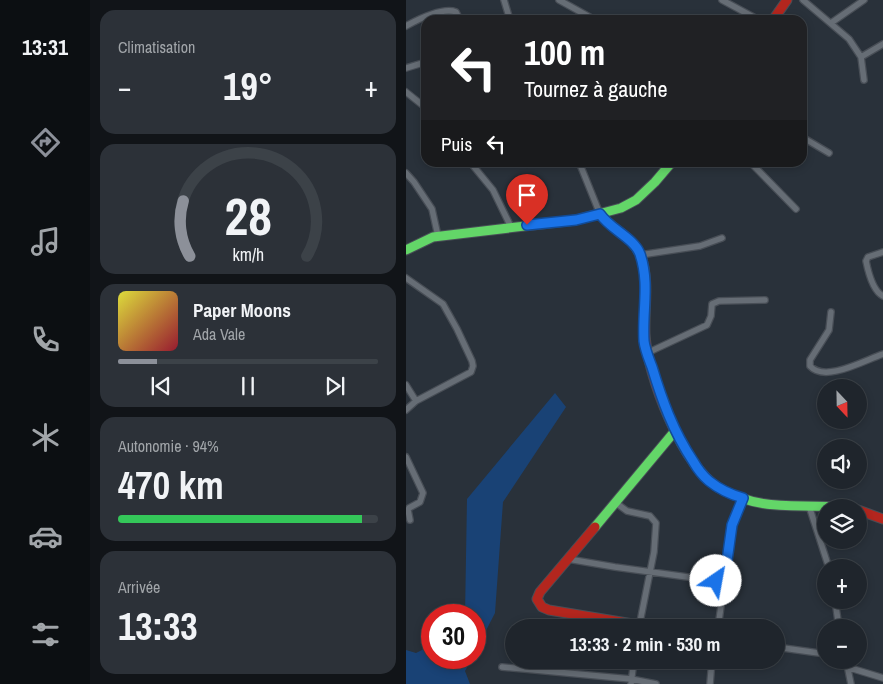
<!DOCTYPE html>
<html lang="fr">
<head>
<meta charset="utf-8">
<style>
  body { margin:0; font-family:"Archivo Narrow",sans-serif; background:#2c3138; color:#f1f3f6; height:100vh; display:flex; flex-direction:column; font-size:19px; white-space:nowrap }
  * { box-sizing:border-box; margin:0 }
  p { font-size:16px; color:#a1a5a9 }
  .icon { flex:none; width:28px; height:28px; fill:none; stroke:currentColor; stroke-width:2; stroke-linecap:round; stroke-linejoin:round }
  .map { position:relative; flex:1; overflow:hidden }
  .sheet { display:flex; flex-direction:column; gap:10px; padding:10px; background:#111418; width:316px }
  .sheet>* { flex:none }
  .hud { position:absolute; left:15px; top:15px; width:386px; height:152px; border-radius:15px; box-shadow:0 2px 8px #0003,0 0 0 1px #3c4248; background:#202124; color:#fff; overflow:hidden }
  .needle { width:32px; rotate:158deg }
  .tools { position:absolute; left:411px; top:379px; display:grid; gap:10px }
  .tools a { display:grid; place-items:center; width:50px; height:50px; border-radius:50%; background:#1f252c; box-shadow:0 2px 8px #0003,0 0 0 1px #3c4248; font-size:25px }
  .speed { position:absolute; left:15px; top:604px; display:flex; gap:10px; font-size:25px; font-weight:700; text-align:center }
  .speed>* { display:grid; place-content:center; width:65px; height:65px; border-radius:50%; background:#1f252c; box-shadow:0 2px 8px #0003,0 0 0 1px #3c4248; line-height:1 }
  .speed .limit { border:8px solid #d22; background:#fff; color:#111 }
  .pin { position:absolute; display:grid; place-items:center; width:42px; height:42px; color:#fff; margin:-51px -21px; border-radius:50% 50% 50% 0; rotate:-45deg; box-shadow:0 0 5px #0007 }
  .pin .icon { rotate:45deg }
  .me { position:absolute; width:55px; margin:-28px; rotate:33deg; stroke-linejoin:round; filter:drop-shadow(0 0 4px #0008) }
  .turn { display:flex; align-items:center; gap:18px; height:105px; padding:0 20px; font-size:22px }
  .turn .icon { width:65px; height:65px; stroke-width:2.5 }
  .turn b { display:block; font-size:35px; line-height:42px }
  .then { display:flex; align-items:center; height:48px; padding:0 20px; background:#0003; gap:10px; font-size:19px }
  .big { font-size:38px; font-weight:700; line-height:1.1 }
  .sheet .tile { flex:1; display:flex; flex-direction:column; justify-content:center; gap:8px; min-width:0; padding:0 18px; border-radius:15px; background:#2c3138 }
  .sheet .dial { align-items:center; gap:0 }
  .dial svg { height:130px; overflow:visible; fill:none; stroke:#3c4248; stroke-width:7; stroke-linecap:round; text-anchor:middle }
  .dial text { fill:#f1f3f6; stroke:none }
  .song { display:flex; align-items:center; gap:15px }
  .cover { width:60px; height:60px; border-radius:8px; background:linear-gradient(135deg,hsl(60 70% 55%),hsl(350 70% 35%)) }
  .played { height:5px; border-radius:2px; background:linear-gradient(90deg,#8c9099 15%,#3c4248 15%) }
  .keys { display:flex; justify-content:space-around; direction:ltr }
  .heat { display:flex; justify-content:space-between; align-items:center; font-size:28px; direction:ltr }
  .charge { height:8px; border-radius:4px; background:linear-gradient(90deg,#34c759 94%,#3c4248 0) }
  .trip { position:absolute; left:99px; top:619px; width:280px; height:50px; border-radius:25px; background:#1f252c; box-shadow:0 2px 8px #0003,0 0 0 1px #3c4248; font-weight:700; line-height:50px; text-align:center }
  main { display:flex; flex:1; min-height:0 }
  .menu { display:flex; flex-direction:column; width:90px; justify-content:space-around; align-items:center; background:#0c0f12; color:#a1a5a9 }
  .menu .icon { width:35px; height:35px }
  .menu .current { color:#8c9099 }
  .menu b { font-size:22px; color:#f1f3f6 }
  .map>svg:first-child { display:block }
</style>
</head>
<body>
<main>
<nav class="menu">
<b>13:31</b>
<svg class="icon current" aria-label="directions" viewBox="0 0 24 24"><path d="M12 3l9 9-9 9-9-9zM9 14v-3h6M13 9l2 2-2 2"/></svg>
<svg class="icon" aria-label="music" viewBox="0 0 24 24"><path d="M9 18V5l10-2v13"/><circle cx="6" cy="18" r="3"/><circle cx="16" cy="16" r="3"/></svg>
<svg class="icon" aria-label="phone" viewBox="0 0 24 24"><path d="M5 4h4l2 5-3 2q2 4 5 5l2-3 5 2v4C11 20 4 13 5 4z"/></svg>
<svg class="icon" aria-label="climate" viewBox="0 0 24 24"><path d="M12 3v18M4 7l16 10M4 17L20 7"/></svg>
<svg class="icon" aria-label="car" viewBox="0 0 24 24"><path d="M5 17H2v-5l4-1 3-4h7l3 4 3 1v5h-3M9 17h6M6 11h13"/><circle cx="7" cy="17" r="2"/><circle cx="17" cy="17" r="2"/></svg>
<svg class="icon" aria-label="filters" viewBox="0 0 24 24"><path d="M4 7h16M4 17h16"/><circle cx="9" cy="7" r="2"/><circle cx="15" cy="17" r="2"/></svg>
</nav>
<section class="sheet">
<div class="tile"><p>Climatisation</p>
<div class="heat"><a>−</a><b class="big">19°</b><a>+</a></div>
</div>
<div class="tile dial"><svg viewBox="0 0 100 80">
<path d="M14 69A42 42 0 1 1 86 69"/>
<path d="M14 69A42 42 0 0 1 10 35" stroke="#8c9099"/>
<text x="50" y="56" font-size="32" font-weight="700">28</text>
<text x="50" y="72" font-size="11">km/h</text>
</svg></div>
<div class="tile">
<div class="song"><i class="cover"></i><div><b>Paper Moons</b><p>Ada Vale</p></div></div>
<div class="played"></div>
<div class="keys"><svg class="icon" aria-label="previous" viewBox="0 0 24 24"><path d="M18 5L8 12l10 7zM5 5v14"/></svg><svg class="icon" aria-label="pause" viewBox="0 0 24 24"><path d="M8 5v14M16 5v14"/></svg><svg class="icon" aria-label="next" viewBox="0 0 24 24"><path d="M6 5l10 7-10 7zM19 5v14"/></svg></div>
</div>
<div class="tile"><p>Autonomie · 94%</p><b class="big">470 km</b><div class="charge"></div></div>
<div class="tile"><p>Arrivée</p><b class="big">13:33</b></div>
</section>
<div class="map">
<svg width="477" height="684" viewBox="0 0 477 684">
  <rect width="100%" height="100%" fill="#29313a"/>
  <path fill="#194275" d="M 149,393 L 160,407 L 97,502 L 89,613 L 69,652 L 69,615 L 59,615 L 61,499 Z
    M 26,645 L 26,658 L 66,658 L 59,671 L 64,684 L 0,684 L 0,650 L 10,653 Z"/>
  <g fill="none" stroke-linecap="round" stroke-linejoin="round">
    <defs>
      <path id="street" d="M 98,0 L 104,20
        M 153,0 L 189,20
        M 316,0 L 353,20
        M 397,0 L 443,39 L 455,57 L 458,80
        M 425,23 L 458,0
        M 0,26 C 11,20 37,7 50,12 L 54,20
        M 455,57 L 477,44
        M 0,68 L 20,62
        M 0,92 L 20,108
        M 396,137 L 423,153
        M 64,162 L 87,190 L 105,227
        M 173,162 L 194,214
        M 344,162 L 390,209
        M 0,173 L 8,182 L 26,209 L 32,236
        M 477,252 L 462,257 L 460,261 C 462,271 467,291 477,296
        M 234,255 L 294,246 L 316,238
        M 0,278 L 37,304 L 51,329 L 66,361 L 67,366 L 65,372 L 10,401 L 0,410
        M 425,312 L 423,330 L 404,360 L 404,366 C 419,383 459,360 477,354
        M 241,353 L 301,325 L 305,316 L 306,304 L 313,301 L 359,300
        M 0,385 L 10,401
        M 0,457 L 17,493 L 14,502 L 3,508 L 2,510 L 4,520
        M 210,503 L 221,511 L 244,516 L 250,523 L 248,552 L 233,627
        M 403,506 L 423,568
        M 162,559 L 209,567 L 318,582
        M 429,600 L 433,628
        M 312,628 L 326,525 L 337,498
        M 370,647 L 420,654
        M 440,660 L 445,684
        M 96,667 L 225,679 L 250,684
        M 441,667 L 477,678
        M 225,684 L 228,660
        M 304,684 L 306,660"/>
      <path id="fast" d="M 0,250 L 27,237 L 170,220 L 215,208 L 230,200 L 249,182 L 266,162
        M 313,488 C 360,514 392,502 441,508
        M 189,527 L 269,431"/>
      <path id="jam" d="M 367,20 L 381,0
        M 194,214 C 205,229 226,236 234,254 C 244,278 238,308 239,334 C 241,375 276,466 313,488
        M 452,510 L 477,519
        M 189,527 L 134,592 L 131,599 L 136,607 L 143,610 L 251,628"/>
    </defs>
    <use href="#street" stroke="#484e56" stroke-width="8"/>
    <use href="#fast" stroke="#484e56" stroke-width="11"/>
    <use href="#jam" stroke="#484e56" stroke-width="11"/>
    <use href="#street" stroke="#666d75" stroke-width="5.5"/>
    <use href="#fast" stroke="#63d668" stroke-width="9"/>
    <use href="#jam" stroke="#b3261e" stroke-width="9"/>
  </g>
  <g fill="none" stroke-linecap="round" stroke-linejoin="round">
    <defs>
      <path id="route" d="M 121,225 L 170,220 L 194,214 C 204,229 228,238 234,254 C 244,284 236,311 238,341 C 239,350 243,359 246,367 C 256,400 267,431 287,461 C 291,468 297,476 303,481 C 313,489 326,495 337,498 L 326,525 L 318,582 L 310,581"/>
    </defs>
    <use href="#route" stroke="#114b97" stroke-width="12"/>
    <use href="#route" stroke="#1a73e8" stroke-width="9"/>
  </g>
</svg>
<div class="tools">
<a><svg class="needle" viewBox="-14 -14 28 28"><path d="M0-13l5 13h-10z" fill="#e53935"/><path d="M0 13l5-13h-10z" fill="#a1a5a9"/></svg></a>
<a><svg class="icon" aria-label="sound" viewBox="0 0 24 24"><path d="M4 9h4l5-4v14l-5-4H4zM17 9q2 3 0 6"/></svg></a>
<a><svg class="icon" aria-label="layers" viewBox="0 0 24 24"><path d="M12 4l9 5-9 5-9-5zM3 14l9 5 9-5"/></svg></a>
<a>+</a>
<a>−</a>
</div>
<div class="speed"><div class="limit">30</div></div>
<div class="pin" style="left:121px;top:225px;background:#d93025"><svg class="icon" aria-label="arrive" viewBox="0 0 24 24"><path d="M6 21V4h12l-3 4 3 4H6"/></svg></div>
<svg class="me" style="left:310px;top:581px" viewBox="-20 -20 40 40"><circle r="19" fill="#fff"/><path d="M0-13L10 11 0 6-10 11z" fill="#1a73e8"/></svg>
<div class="trip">13:33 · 2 min · 530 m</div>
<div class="hud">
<div class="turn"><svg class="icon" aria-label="left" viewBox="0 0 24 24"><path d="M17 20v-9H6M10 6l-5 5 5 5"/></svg><div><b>100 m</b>Tournez à gauche</div></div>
<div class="then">Puis<svg class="icon" aria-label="left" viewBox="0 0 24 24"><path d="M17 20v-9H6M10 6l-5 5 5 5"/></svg></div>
</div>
</div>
</main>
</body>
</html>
